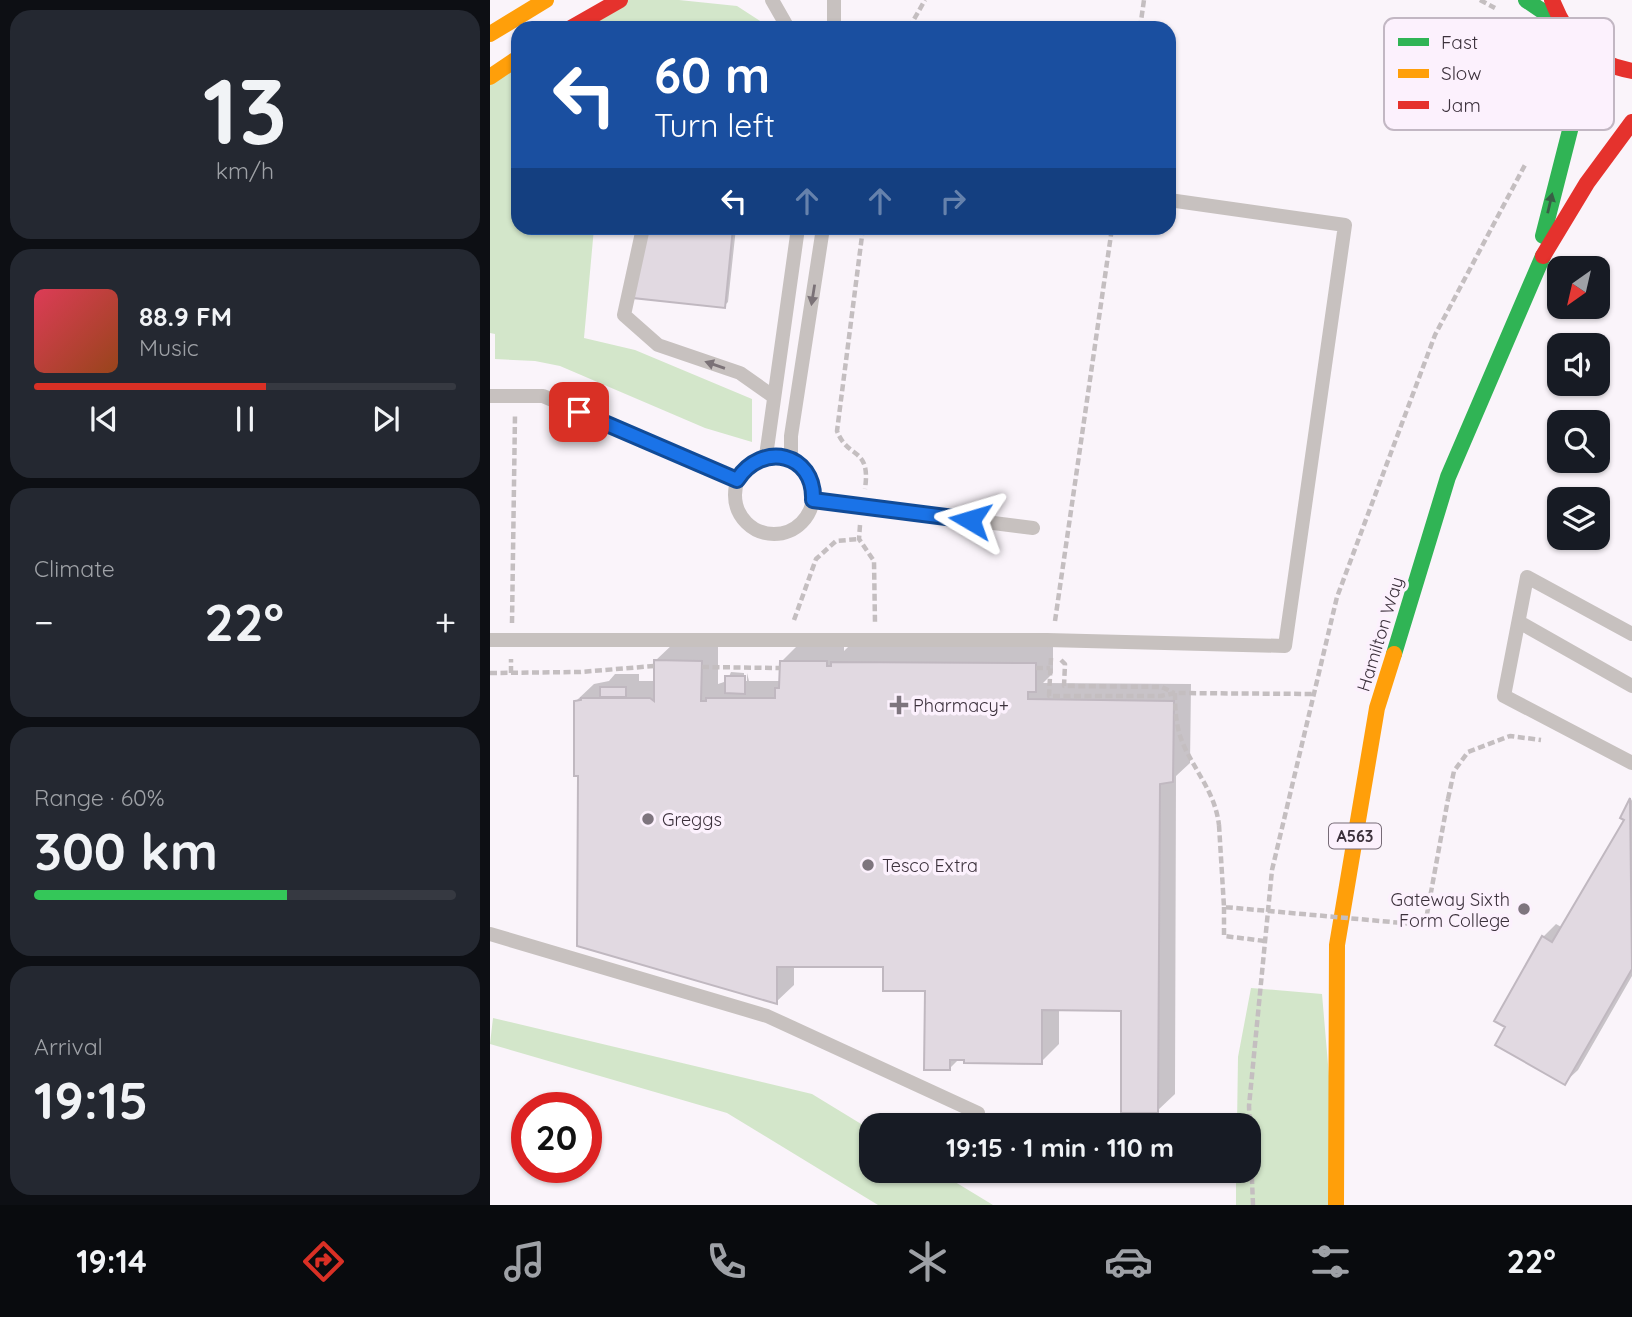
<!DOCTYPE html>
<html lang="en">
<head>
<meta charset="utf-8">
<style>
  body { margin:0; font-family:Quicksand,sans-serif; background:#242831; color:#f1f3f6; height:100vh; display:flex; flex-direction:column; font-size:26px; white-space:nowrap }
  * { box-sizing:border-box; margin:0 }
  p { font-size:23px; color:#9ea1a6 }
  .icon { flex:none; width:38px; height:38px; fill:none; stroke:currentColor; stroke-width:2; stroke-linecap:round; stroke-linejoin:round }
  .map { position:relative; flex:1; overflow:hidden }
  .sheet { display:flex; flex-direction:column; gap:10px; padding:10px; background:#0d0f14; width:490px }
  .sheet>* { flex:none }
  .guide { position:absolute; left:21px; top:21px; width:665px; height:214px; border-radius:21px; box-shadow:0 2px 5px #0004; background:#1a4fa0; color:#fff; overflow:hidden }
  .needle { width:46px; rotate:214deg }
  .controls { position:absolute; left:1057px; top:256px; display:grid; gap:14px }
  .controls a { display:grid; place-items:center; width:63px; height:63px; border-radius:14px; background:#171b24; box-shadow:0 2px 5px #0004; font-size:35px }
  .speed { position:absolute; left:21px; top:1092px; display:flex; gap:14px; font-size:35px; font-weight:700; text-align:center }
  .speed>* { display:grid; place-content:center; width:91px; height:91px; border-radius:50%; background:#171b24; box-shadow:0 2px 5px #0004; line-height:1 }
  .speed .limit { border:10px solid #d22; background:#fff; color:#111 }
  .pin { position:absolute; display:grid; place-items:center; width:60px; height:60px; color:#fff; margin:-30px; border-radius:14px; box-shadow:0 4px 10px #0006 }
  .me { position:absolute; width:77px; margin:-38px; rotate:277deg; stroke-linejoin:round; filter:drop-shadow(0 0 5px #0008) }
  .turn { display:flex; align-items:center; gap:24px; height:147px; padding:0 28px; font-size:32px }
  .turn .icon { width:91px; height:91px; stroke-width:2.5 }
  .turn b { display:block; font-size:49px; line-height:60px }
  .lanes { display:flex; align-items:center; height:66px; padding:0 28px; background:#0003; justify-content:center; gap:35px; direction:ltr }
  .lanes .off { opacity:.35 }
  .big { font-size:52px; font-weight:800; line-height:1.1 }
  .sheet .widget { flex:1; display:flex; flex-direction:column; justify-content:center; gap:10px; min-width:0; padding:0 24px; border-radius:21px; background:#242831 }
  .sheet .dial { align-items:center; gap:0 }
  .dial b { font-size:91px; line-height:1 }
  .song { display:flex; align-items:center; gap:21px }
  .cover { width:84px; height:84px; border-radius:10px; background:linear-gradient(135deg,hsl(350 70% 55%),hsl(20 70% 35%)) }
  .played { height:7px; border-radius:4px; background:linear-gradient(90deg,#d93025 55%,#363941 55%) }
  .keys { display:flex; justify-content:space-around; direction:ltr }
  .heat { display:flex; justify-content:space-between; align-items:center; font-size:38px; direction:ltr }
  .charge { height:10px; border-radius:5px; background:linear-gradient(90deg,#34c759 60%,#363941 0) }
  .trip { position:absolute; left:369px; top:1113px; width:402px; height:70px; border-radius:21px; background:#171b24; box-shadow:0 2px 5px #0004; font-weight:800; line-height:70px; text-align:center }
  .dock { display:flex; height:112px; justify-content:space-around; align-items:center; background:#090b0e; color:#9ea1a6 }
  .dock .icon { width:49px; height:49px }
  .dock .on { color:#d93025 }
  .dock b { font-size:32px; color:#f1f3f6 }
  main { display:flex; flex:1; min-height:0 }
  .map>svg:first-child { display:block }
</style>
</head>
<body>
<main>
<section class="sheet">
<div class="widget dial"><b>13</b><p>km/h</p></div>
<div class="widget">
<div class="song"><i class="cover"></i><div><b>88.9 FM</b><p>Music</p></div></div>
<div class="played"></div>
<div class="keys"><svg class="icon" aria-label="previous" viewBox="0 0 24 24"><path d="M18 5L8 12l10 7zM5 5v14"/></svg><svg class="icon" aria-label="pause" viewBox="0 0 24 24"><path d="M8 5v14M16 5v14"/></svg><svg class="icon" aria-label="next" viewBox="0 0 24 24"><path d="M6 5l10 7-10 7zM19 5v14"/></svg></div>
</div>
<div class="widget"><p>Climate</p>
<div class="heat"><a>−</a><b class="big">22°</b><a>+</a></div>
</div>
<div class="widget"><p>Range · 60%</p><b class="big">300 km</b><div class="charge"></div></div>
<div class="widget"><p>Arrival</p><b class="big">19:15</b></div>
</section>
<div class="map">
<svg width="1142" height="1205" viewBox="0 0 1142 1205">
  <rect width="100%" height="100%" fill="#faf4fa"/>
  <path fill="#d3e6ca" d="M 130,0 L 189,0 L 247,6 L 281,28 L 84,28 Z
    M 28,62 L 28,228 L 104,228 L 94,338 L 145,350 L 262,399 L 262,442 L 215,428 L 70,366 L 45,361 L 5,359 L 5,334 L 0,333 L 0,79 Z
    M 761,988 L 832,994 L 850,1205 L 746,1205 L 746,1171 L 760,1171 L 760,1125 L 747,1125 L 748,1057 Z
    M 3,1018 L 322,1094 L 381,1130 L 382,1171 L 447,1171 L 503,1205 L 388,1205 L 237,1113 L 0,1044 Z"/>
  <path fill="#0003" d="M 152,228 L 246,228 L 238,302 L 234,306 Z
    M 183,644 L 228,644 L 228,684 L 237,681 L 241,672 L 254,673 L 254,681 L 257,681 L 257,673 L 259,681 L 291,681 L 291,662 L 309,644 L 354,644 L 354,651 L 360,645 L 563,646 L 563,673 L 553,683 L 701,684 L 700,763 L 686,776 L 685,1094 L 667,1111 L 633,1009 L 569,1008 L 569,1044 L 551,1062 L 470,1058 L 459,1069 L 436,990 L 395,966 L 304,965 L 304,985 L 286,1002 L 90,775 L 86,701 L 104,684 L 119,681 L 125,674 L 149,674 L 149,681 L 165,681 L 165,661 Z
    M 1142,799 L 1142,976 L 1088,1070 L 1074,1083 L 1017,1027 L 1053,937 L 1066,924 L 1073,928 L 1137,819 L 1132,817 Z"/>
  <path fill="#e1d9e1" stroke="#c0b8c0" stroke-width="2" d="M 150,228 L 243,228 L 235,308 L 143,298 Z
    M 164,660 L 212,661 L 211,701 L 216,701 L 216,698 L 285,698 L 285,688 L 289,688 L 290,661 L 337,661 L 337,666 L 341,666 L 341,662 L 546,663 L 546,692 L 538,692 L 538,699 L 684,701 L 683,782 L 670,784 L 668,1113 L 631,1113 L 631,1011 L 552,1010 L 552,1064 L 474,1063 L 474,1060 L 460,1060 L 460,1070 L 434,1070 L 435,991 L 393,991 L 393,967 L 287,967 L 287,1004 L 87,946 L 88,776 L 84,776 L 84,701 L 91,700 L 91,698 L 160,698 L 164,701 Z
    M 235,676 L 255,676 L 255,694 L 235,693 Z
    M 110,687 L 136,687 L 136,697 L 110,697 Z
    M 1140,798 L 1142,969 L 1075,1085 L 1005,1045 L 1015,1027 L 1004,1021 L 1052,936 L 1062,942 L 1134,820 L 1130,818 Z"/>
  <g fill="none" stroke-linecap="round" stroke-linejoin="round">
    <path stroke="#c4bec0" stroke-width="4.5" stroke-dasharray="7 3.5" stroke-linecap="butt" d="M 990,0 L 1005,8
      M 419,28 L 435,0
      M 650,28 L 654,0
      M 373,228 L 347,431 C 358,460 381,446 375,489
      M 370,525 L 369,539 L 384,561 L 385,623
      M 304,620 L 326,559 L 346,541 L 369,539
      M 565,621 L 622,228
      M 22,623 L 25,415
      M 561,658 L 559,696 L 671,696 L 685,693 L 823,694
      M 571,660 L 575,664 L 574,686 L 672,687 L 684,693
      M 212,667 L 290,668
      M 546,668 L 560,668
      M 0,673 L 90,672 L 164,666
      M 21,673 L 21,659
      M 685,693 C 685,711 686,729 694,746 C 707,774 725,793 729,825
      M 958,799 L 964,771 L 978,752 L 1020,736 L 1051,740
      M 734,907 L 734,936 L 775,941
      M 763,1205 L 759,1106 L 782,870 L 847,597 L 945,335 L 1036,163"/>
    <path stroke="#c7c1bf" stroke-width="14" d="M 282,0 L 298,28
      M 344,0 L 344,28
      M 153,228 L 134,315 L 168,345 L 250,373 L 284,397
      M 239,228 L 252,228
      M 0,396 L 53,396 L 247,479
      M245 495a39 39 0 1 1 78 0a39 39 0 1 1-78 0Z
      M 276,456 L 308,228
      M 301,459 L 301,436 L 333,228
      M 323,500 L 543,528
      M 1029,622 L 1142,686
      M 1142,634 L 1037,577 L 1014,696 L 1142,763
      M 0,640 L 557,640 L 795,646 L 855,225 L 679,200
      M 0,934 L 277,1016 L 488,1113"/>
    <path stroke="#30b455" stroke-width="16" d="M 1036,0 L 1070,23
      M 1053,236 L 1088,99 L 1085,43
      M 904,654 L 958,477 L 1053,256"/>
    <path stroke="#ff9f0a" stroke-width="16" d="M 0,34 L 56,0
      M 0,77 L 28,58
      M 846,1205 L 847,945 L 887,708 L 904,654"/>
    <path stroke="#e5322d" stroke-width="16" d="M 1062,0 C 1077,39 1100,63 1142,71
      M 81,28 L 130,0
      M 1053,256 L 1097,183 L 1142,122"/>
    <path stroke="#c4bec0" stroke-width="4.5" stroke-dasharray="7 3.5" stroke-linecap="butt" d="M 729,825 L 734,907 L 935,925 L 958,799"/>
  </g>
  <defs><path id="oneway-solid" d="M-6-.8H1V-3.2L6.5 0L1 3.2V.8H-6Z" transform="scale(1.75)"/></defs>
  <use fill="#385f45" href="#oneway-solid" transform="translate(1060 203) rotate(-77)"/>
  <g fill="#7b7277">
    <use href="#oneway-solid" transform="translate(323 295) rotate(99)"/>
    <use href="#oneway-solid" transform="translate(225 365) rotate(-161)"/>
  </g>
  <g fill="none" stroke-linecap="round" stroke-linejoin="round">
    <defs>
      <path id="route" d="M 89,412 L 247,480 C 272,441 325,453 323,500 L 480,520"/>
    </defs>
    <use href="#route" stroke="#114b97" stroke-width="18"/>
    <use href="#route" stroke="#1a73e8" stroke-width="12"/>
  </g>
  <g fill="#7e757e" stroke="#fcf1fd" stroke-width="2.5">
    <path d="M405.5 694.5h7v7h7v7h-7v7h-7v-7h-7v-7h7z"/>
    <circle cx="158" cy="819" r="7"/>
    <circle cx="378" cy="865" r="7"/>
    <circle cx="1034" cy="909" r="7"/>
  </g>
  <g text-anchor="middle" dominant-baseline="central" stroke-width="7" stroke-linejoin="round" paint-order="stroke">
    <rect fill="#fcf1fd" stroke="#766b76" stroke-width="2" x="839" y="823.5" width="52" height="25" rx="5"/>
    <g font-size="16" font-weight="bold" fill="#3c313c">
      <text x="865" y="836">A563</text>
    </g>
    <g font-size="18" fill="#3c313c" stroke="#fcf1fd">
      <text transform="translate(890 634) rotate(-73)">Hamilton Way</text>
    </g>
    <g font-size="18" fill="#3c313c" stroke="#fcf1fd" text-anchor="start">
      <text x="423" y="705">Pharmacy+</text>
      <text x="172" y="819">Greggs</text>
      <text x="392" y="865">Tesco Extra</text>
      <text x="1020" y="899" text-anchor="end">Gateway Sixth<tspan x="1020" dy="21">Form College</tspan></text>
    </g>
  </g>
  <rect x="894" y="18" width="230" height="112" rx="10" fill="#fcf1fd" stroke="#c2b7c3" stroke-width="2"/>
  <rect x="908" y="38" width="31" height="8" fill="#30b455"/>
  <rect x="908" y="69" width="31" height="9" fill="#ff9f0a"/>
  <rect x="908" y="101" width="31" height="8" fill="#e5322d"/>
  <g font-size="19" fill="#3c313c">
    <text x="951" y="49">Fast</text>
    <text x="951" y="80">Slow</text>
    <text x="951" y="112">Jam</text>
  </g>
</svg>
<div class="controls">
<a><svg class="needle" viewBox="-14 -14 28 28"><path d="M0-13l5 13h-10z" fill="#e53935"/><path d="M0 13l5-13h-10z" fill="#9ea1a6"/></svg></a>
<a><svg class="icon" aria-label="sound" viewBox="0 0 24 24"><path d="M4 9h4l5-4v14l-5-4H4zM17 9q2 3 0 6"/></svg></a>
<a><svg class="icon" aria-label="search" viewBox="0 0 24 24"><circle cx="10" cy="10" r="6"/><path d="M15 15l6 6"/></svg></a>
<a><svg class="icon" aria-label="layers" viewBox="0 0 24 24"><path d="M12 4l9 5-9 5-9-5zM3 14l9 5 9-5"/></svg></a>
</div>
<div class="speed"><div class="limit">20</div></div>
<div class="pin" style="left:89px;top:412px;background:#d93025"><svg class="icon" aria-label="arrive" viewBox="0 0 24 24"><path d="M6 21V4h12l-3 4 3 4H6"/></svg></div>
<svg class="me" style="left:480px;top:520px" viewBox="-20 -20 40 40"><path d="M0-17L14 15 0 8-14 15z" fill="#1a73e8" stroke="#fff" stroke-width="4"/></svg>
<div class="trip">19:15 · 1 min · 110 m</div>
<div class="guide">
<div class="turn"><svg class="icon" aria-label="left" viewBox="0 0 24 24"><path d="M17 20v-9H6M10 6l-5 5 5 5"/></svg><div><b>60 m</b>Turn left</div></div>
<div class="lanes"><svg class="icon" aria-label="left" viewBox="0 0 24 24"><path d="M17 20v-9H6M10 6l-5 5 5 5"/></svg><svg class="icon off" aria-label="ahead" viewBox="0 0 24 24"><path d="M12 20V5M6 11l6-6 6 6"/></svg><svg class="icon off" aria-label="ahead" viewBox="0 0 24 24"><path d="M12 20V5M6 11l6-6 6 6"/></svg><svg class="icon off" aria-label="right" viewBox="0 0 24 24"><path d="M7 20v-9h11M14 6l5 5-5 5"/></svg></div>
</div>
</div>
</main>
<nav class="dock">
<b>19:14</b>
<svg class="icon on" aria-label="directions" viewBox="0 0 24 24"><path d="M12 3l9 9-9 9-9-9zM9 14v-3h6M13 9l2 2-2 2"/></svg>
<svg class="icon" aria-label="music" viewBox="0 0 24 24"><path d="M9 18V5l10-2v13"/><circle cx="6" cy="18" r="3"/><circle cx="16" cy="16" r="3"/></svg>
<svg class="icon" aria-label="phone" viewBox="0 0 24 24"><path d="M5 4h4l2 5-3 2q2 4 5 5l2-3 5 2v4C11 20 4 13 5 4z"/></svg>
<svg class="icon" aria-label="climate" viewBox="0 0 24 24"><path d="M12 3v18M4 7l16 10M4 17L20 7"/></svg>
<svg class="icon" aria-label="car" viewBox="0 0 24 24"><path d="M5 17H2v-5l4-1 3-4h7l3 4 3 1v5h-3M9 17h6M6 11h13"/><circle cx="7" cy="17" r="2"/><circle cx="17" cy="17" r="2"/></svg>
<svg class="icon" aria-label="filters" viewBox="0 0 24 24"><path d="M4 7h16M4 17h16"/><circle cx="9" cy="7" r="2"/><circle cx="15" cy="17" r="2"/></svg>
<b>22°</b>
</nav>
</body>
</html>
